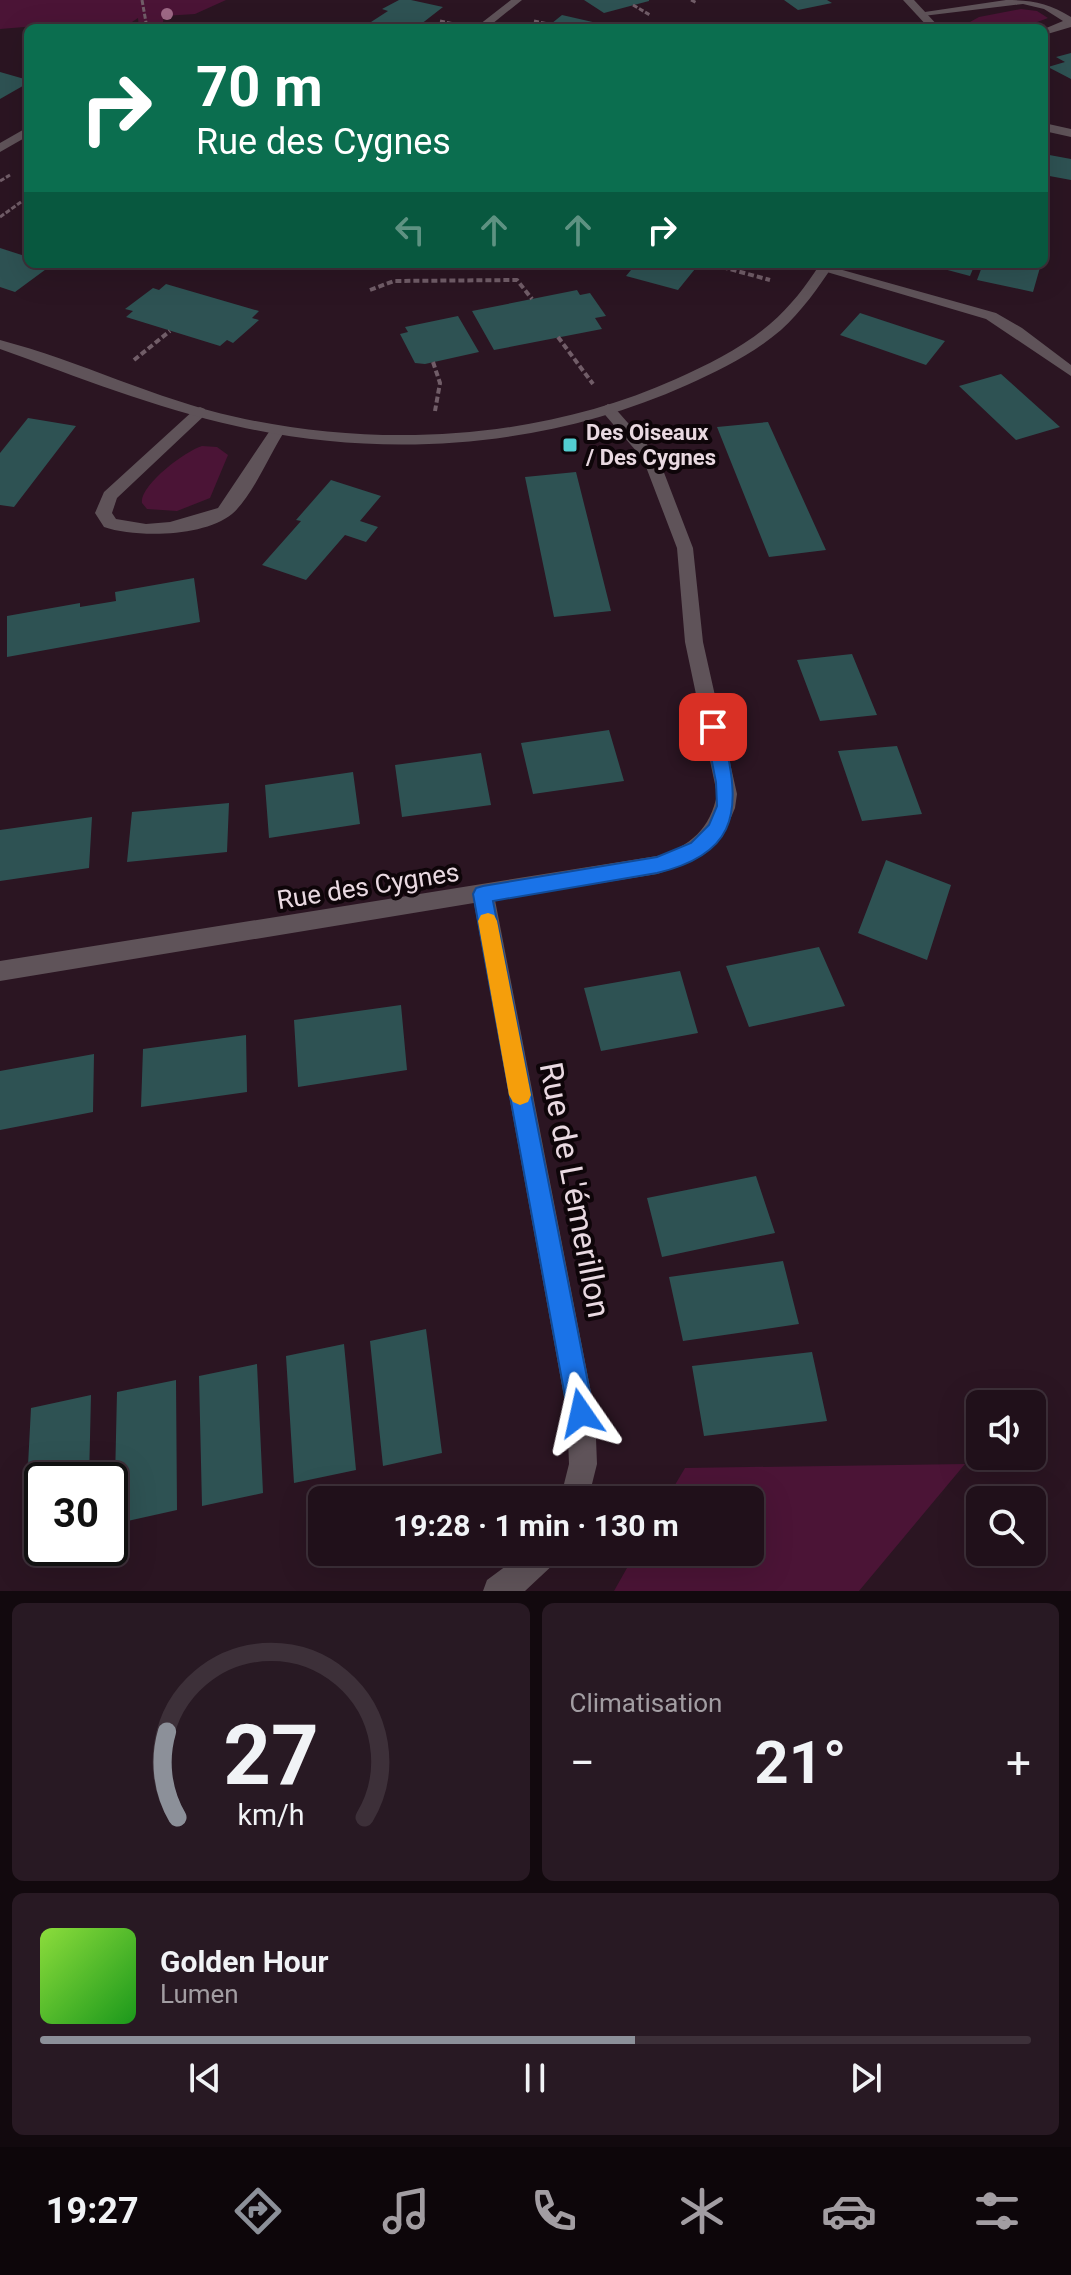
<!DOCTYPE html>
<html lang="fr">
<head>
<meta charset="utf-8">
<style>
  body { margin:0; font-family:Roboto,sans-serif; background:#281923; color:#f1f3f6; height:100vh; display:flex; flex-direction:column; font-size:30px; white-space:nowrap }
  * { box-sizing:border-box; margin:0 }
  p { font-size:26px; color:#a29da2 }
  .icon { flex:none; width:44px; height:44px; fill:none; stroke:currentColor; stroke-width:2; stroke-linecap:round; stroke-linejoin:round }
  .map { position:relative; height:1591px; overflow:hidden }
  .details { display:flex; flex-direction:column; gap:12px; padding:12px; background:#12090e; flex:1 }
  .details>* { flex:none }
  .hud { position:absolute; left:24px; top:24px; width:1024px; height:244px; border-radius:12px; box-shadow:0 8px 32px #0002,0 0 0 2px #3d3039; background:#0b6e4f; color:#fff; overflow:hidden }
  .controls { position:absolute; left:966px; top:1390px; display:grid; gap:16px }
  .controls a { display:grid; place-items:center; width:80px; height:80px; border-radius:12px; background:#20101a; box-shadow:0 8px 32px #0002,0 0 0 2px #3d3039; font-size:40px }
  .speed { position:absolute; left:24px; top:1462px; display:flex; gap:16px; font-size:40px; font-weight:700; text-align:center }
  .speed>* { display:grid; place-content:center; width:104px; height:104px; border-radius:50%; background:#20101a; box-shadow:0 8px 32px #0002,0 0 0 2px #3d3039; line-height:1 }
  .speed .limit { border:4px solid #111; border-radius:12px; background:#fff; color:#111 }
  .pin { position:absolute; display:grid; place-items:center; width:68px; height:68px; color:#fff; margin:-34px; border-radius:16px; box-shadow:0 4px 12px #0006 }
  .me { position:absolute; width:88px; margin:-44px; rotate:349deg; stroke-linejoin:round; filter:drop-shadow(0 0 6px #0008) }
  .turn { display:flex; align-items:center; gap:28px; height:168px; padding:0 40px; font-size:36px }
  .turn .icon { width:104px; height:104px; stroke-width:2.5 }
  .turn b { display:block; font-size:56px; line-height:68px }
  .lanes { display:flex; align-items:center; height:76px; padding:0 40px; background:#0003; justify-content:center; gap:40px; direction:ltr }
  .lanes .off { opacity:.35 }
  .big { font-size:60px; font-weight:700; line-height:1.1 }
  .details .card { flex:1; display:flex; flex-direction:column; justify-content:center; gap:12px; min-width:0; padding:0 28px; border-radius:12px; background:#281923 }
  .details .dial { align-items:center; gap:0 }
  .dial svg { height:208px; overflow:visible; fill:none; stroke:#3d3039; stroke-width:7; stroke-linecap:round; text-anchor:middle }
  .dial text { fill:#f1f3f6; stroke:none }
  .song { display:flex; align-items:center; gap:24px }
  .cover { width:96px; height:96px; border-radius:12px; background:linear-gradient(135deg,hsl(90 70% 55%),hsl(120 70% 35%)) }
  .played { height:8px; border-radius:4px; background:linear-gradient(90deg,#8c9099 60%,#3d3039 60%) }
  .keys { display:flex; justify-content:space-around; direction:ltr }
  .heat { display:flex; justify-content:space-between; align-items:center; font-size:44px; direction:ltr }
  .details .tiles { flex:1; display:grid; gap:12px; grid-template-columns:1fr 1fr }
  .card:last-child { grid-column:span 2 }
  .trip { position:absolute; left:308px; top:1486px; width:456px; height:80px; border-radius:12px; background:#20101a; box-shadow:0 8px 32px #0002,0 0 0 2px #3d3039; font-weight:700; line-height:80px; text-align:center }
  .tab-bar { display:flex; height:128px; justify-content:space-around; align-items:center; background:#0d060a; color:#a29da2 }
  .tab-bar .icon { width:56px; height:56px }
  .tab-bar .active { color:#8c9099 }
  .tab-bar b { font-size:36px; color:#f1f3f6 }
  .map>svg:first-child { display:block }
</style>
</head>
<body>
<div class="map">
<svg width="1071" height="1591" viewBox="0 0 1071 1591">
  <rect width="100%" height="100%" fill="#2b1522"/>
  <path fill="#4b1436" d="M 0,0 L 226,0 L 195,14 L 164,16 L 162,28 L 139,28 L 138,18 L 126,26 L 51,28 L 49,25 L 0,29 Z
    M 1021,9 L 1037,11 L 1048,18 L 1021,28 L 975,28 L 970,22 L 979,17 Z
    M 202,446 L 217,447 L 228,455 L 210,498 L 177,511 L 147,509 L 142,503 C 139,486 185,451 202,446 Z
    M 965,1464 L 859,1591 L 614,1591 L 636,1552 L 750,1552 L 750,1500 L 666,1500 L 685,1468 Z"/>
  <path fill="#2e5253" d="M 399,0 L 411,0 L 443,7 L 416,28 L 395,28 L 371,22 L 388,11 L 382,9 Z
    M 584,0 L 649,0 L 649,1 L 604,13 Z
    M 784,0 L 827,0 L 832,3 L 798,10 Z
    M 562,15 L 597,23 L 591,28 L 546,28 Z
    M 1071,53 L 1071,79 L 1048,67 L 1065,62 L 1056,57 Z
    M 0,72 L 28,80 L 28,83 L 0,99 Z
    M 1044,154 L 1071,159 L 1071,180 L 1044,175 Z
    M 0,248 L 28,257 L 28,264 L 53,264 L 15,292 L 0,287 Z
    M 636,264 L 699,264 L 678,290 L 626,276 Z
    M 925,264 L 975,264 L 970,276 Z
    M 983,264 L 1041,264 L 1033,292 L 977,280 Z
    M 166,284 L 259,311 L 252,318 L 259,320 L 233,343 L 227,340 L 220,346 L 126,317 L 133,311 L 125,309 L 153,288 L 159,290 Z
    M 577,290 L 580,295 L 590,293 L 606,316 L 595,318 L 602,329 L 494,350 L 472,311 Z
    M 860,313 L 945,341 L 926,365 L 840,335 Z
    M 458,316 L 479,352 L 425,364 L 415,363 L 400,334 L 408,332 L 405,327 Z
    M 1001,374 L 1060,427 L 1016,440 L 959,386 Z
    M 28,418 L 76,426 L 14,507 L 0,505 L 0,453 Z
    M 768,422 L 826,550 L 769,557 L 717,427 Z
    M 576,472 L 611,611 L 554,617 L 525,477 Z
    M 331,480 L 381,496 L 360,521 L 378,527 L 366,542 L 345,535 L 306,580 L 262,565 L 301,521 L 296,520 Z
    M 194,578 L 200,622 L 7,657 L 7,616 L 80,603 L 80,607 L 116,601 L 115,592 Z
    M 852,654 L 877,715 L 820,721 L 797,660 Z
    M 609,730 L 624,781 L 533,794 L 521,743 Z
    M 897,746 L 922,814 L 862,821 L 838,751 Z
    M 481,753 L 491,805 L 402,817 L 395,765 Z
    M 353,772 L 360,824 L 269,838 L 265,785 Z
    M 229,803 L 227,852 L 127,862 L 132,812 Z
    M 92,817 L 89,868 L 0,881 L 0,830 Z
    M 886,860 L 951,885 L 927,960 L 858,933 Z
    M 819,947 L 845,1006 L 749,1027 L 726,966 Z
    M 680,971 L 698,1033 L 601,1051 L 584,988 Z
    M 401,1005 L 407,1070 L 298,1087 L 294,1020 Z
    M 246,1035 L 247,1092 L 141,1107 L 143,1049 Z
    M 94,1054 L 93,1112 L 0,1130 L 0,1071 Z
    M 756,1176 L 775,1233 L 662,1257 L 647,1198 Z
    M 783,1261 L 799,1324 L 683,1341 L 669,1277 Z
    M 426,1329 L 442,1453 L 383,1466 L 370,1341 Z
    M 344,1344 L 356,1470 L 294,1483 L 286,1356 Z
    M 812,1352 L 827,1421 L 704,1436 L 692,1366 Z
    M 257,1364 L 263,1493 L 202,1506 L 199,1376 Z
    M 176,1380 L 177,1510 L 114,1524 L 117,1392 Z
    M 91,1395 L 89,1480 L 42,1480 L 42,1538 L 24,1542 L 31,1408 Z"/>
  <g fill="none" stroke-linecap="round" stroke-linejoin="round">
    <path stroke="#715d68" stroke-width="3" stroke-dasharray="5 2" stroke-linecap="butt" d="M 142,0 L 147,28
      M 691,0 L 697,3
      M 633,5 L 650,15
      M 440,21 L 454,24
      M 534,21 L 553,25
      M 0,181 L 10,175
      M 0,217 L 21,202"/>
    <path stroke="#715d68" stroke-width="4" stroke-dasharray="6 3" stroke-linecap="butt" d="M 722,267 L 770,280
      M 370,290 L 394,281 L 517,280 L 532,299
      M 558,337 L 593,384
      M 134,360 L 170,331
      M 433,362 L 440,383 L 435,411"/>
    <path fill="#5f5359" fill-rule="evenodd" d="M 511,0 L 522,0 L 487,28 L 475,28 Z
      M 1006,0 C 1032,0 1049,3 1071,17 L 1071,27 L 1044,35 L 1044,29 L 1063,21 L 1044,9 L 1023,4 L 923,16 L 918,13 Z
      M 1044,123 L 1071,129 L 1071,137 L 1044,131 Z
      M 28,127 L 28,136 L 0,152 L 0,143 Z
      M 821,264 L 996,313 L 1022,328 L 1071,365 L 1071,376 L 986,319 L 820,270 Z
      M 608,404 L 613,406 L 658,457 L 693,548 L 703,642 L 737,794 L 735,808 L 727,827 L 712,847 L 678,867 L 657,874 L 495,900 L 595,1413 L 597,1464 L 588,1500 L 560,1500 L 569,1464 L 567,1413 L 474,903 L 0,981 L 0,961 L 657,856 C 690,847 711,828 717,794 L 685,642 L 677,548 L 643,459 L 600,409 Z
      M 200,407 L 205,409 L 205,415 L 117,498 L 112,513 L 116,519 L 146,524 L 170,522 L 218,508 L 273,426 L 283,426 L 286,429 C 270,453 253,496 232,514 C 204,537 136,538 104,527 L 95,513 L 104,492 L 195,409 Z
      M 525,1552 L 561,1552 L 556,1562 L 525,1591 L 483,1591 L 487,1580 Z"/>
    <path fill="#5f5359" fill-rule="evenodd" d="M 903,0 L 914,0 L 940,28 L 929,28 Z
      M 820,264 L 834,264 C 818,288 802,311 781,330 C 753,354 720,370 687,385 C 547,448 385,460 236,426 C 155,408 78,377 0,349 L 0,340 C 80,361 155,399 236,417 C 381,449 540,440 676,379 C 709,364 742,348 770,324 C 790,307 806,286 820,264 Z"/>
  </g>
  <circle fill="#9e6986" cx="167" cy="14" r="6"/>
  <path fill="#1a73e8" stroke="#114b97" stroke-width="2" d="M 713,721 C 725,724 724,736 726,747 C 742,816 733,855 657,873 L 493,901 L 594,1413 L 590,1422 L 581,1426 L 572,1422 L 568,1413 L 473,894 L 476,888 L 483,886 L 657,857 L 691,843 L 709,825 L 717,806 L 716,782 L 705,727 Z"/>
  <path fill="#f59e0b" d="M 488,913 L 494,915 L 497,921 L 531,1095 L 528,1102 L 520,1105 L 513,1102 L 509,1095 L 478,921 L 481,915 Z"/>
  <rect fill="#52cdd0" stroke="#0e0509" stroke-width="3" x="562" y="437" width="16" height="16" rx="4"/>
  <g text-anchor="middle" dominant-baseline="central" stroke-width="8" stroke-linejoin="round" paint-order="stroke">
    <g font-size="22" font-weight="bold" fill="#e9d9e1" stroke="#0e0509" text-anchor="start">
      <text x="586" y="432">Des Oiseaux<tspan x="586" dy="25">/ Des Cygnes</tspan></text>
    </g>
    <g font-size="26" fill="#e9d9e1" stroke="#0e0509">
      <text transform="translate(368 886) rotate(-9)">Rue des Cygnes</text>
    </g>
    <g font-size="32" fill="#e9d9e1" stroke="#0e0509">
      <text transform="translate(575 1190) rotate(79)">Rue de L'émerillon</text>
    </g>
  </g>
</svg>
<div class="controls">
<a><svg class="icon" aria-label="sound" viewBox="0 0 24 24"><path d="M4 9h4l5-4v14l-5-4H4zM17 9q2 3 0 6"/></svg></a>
<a><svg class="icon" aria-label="search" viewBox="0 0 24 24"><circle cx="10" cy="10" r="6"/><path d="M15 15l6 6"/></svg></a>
</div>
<div class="speed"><div class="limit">30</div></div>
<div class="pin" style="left:713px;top:727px;background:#d93025"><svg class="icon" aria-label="arrive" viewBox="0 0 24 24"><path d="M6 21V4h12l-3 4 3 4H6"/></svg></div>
<svg class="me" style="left:581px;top:1413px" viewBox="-20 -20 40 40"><path d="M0-17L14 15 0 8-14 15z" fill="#1a73e8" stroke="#fff" stroke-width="4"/></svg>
<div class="trip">19:28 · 1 min · 130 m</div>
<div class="hud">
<div class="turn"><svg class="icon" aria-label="right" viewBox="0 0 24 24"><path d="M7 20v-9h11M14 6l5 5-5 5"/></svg><div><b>70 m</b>Rue des Cygnes</div></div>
<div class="lanes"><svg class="icon off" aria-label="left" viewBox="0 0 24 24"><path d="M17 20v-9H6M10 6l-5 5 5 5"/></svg><svg class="icon off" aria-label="ahead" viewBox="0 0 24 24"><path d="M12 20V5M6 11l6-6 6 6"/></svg><svg class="icon off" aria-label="ahead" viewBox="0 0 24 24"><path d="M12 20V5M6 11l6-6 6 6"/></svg><svg class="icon" aria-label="right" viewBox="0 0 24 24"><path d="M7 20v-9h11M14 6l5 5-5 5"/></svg></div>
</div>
</div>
<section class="details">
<div class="tiles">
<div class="card dial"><svg viewBox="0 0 100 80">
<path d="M14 69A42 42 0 1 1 86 69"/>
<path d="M14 69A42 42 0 0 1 10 36" stroke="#8c9099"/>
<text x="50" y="56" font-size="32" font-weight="700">27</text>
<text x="50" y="72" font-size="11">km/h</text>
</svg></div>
<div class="card"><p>Climatisation</p>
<div class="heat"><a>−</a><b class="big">21°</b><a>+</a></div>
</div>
<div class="card">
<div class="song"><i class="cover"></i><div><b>Golden Hour</b><p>Lumen</p></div></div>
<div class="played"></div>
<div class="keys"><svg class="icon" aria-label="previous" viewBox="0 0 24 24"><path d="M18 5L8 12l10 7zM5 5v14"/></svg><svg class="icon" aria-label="pause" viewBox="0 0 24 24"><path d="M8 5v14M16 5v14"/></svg><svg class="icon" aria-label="next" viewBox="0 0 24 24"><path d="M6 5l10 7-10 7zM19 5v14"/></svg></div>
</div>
</div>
</section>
<nav class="tab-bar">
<b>19:27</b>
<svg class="icon active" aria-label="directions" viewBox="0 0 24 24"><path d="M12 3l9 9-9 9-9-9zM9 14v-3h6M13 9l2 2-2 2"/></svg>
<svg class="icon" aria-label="music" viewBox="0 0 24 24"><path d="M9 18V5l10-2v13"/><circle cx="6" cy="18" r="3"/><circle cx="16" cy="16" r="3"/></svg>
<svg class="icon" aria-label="phone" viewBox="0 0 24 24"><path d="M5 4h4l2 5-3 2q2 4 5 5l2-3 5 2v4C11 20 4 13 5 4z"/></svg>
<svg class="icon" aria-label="climate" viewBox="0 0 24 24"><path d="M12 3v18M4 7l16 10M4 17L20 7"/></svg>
<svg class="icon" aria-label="car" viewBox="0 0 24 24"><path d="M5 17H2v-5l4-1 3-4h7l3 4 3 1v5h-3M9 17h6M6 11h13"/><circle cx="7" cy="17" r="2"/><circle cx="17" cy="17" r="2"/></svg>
<svg class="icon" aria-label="filters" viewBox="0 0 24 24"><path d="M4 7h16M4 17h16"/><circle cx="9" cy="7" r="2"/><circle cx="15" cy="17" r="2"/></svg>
</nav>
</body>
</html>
